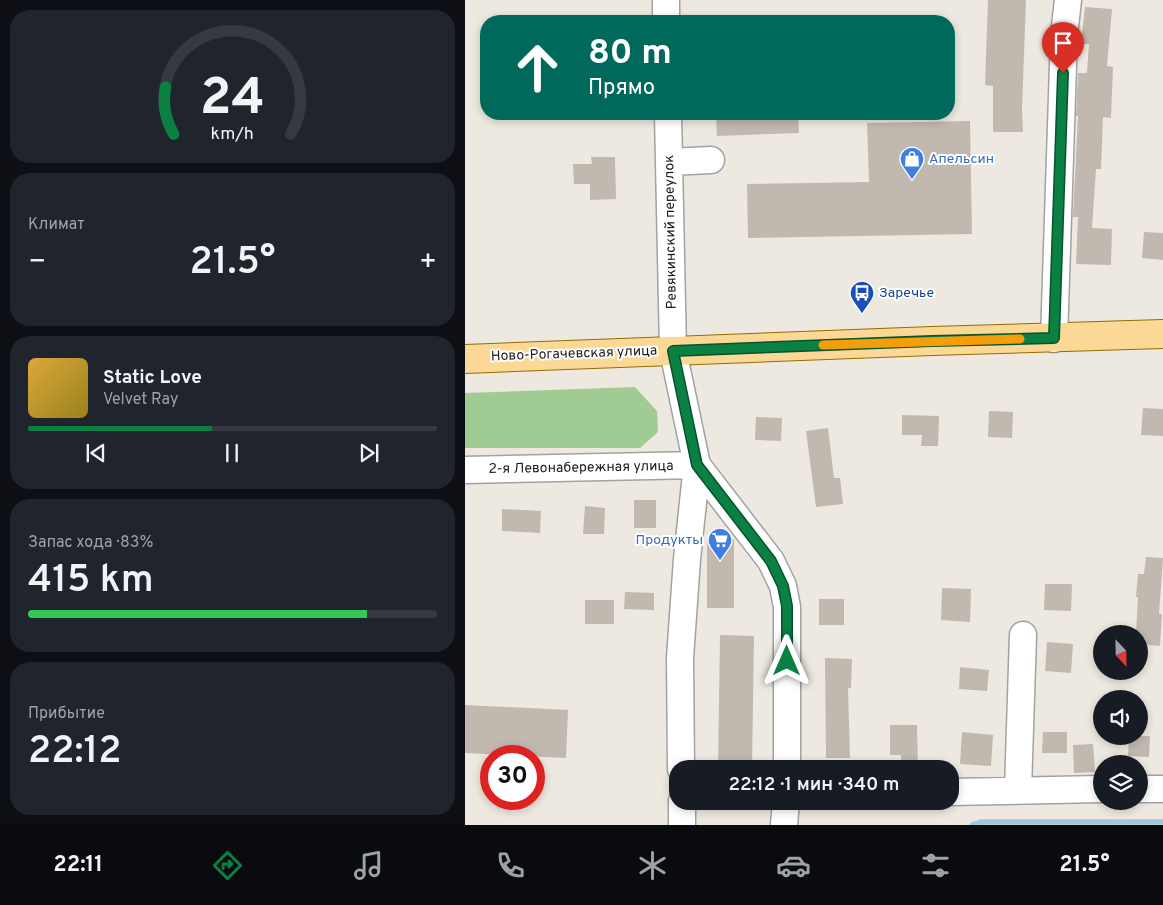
<!DOCTYPE html>
<html lang="ru">
<head>
<meta charset="utf-8">
<style>
  body { margin:0; font-family:Overpass,sans-serif; background:#20242c; color:#f1f3f6; height:100vh; display:flex; flex-direction:column; font-size:19px; white-space:nowrap }
  * { box-sizing:border-box; margin:0 }
  p { font-size:16px; color:#9ea1a6 }
  .icon { flex:none; width:28px; height:28px; fill:none; stroke:currentColor; stroke-width:2; stroke-linecap:round; stroke-linejoin:round }
  .map { position:relative; flex:1; overflow:hidden }
  .side { display:flex; flex-direction:column; gap:10px; padding:10px; background:#0d0f14; width:465px }
  .side>* { flex:none }
  .hud { position:absolute; left:15px; top:15px; width:475px; height:105px; border-radius:20px; box-shadow:0 2px 8px #0003; background:#00695c; color:#fff; overflow:hidden }
  .needle { width:32px; rotate:158deg }
  .tools { position:absolute; left:628px; top:625px; display:grid; gap:10px }
  .tools a { display:grid; place-items:center; width:55px; height:55px; border-radius:50%; background:#171b24; box-shadow:0 2px 8px #0003; font-size:25px }
  .speed { position:absolute; left:15px; top:745px; display:flex; gap:10px; font-size:25px; font-weight:700; text-align:center }
  .speed>* { display:grid; place-content:center; width:65px; height:65px; border-radius:50%; background:#171b24; box-shadow:0 2px 8px #0003; line-height:1 }
  .speed .limit { border:8px solid #d22; background:#fff; color:#111 }
  .pin { position:absolute; display:grid; place-items:center; width:42px; height:42px; color:#fff; margin:-51px -21px; border-radius:50% 50% 50% 0; rotate:-45deg; box-shadow:0 0 5px #0007 }
  .pin .icon { rotate:45deg }
  .me { position:absolute; width:55px; margin:-28px; rotate:0deg; stroke-linejoin:round; filter:drop-shadow(0 0 4px #0008) }
  .turn { display:flex; align-items:center; gap:18px; height:105px; padding:0 25px; font-size:22px }
  .turn .icon { width:65px; height:65px; stroke-width:2.5 }
  .turn b { display:block; font-size:35px; line-height:42px }
  .big { font-size:38px; font-weight:600; line-height:1.1 }
  .side .widget { flex:1; display:flex; flex-direction:column; justify-content:center; gap:8px; min-width:0; padding:0 18px; border-radius:20px; background:#20242c }
  .side .dial { align-items:center; gap:0 }
  .dial svg { height:130px; overflow:visible; fill:none; stroke:#363941; stroke-width:7; stroke-linecap:round; text-anchor:middle }
  .dial text { fill:#f1f3f6; stroke:none }
  .song { display:flex; align-items:center; gap:15px }
  .cover { width:60px; height:60px; border-radius:8px; background:linear-gradient(135deg,hsl(40 70% 55%),hsl(50 70% 35%)) }
  .played { height:5px; border-radius:2px; background:linear-gradient(90deg,#0b8043 45%,#363941 45%) }
  .keys { display:flex; justify-content:space-around; direction:ltr }
  .heat { display:flex; justify-content:space-between; align-items:center; font-size:28px; direction:ltr }
  .charge { height:8px; border-radius:4px; background:linear-gradient(90deg,#34c759 83%,#363941 0) }
  .trip { position:absolute; left:204px; top:760px; width:290px; height:50px; border-radius:20px; background:#171b24; box-shadow:0 2px 8px #0003; font-weight:600; line-height:50px; text-align:center }
  .menu { display:flex; height:80px; justify-content:space-around; align-items:center; background:#090b0e; color:#9ea1a6 }
  .menu .icon { width:35px; height:35px }
  .menu .on { color:#0b8043 }
  .menu b { font-size:22px; color:#f1f3f6 }
  main { display:flex; flex:1; min-height:0 }
  .map>svg:first-child { display:block }
</style>
</head>
<body>
<main>
<section class="side">
<div class="widget dial"><svg viewBox="0 0 100 80">
<path d="M14 69A42 42 0 1 1 86 69"/>
<path d="M14 69A42 42 0 0 1 9 40" stroke="#0b8043"/>
<text x="50" y="56" font-size="32" font-weight="700">24</text>
<text x="50" y="72" font-size="11">km/h</text>
</svg></div>
<div class="widget"><p>Климат</p>
<div class="heat"><a>−</a><b class="big">21.5°</b><a>+</a></div>
</div>
<div class="widget">
<div class="song"><i class="cover"></i><div><b>Static Love</b><p>Velvet Ray</p></div></div>
<div class="played"></div>
<div class="keys"><svg class="icon" aria-label="previous" viewBox="0 0 24 24"><path d="M18 5L8 12l10 7zM5 5v14"/></svg><svg class="icon" aria-label="pause" viewBox="0 0 24 24"><path d="M8 5v14M16 5v14"/></svg><svg class="icon" aria-label="next" viewBox="0 0 24 24"><path d="M6 5l10 7-10 7zM19 5v14"/></svg></div>
</div>
<div class="widget"><p>Запас хода · 83%</p><b class="big">415 km</b><div class="charge"></div></div>
<div class="widget"><p>Прибытие</p><b class="big">22:12</b></div>
</section>
<div class="map">
<svg width="698" height="825" viewBox="0 0 698 825">
  <rect width="100%" height="100%" fill="#ede9e0"/>
  <path fill="#a0cc94" d="M 170,387 L 192,411 L 193,432 L 175,448 L 0,448 L 0,393 Z"/>
  <g fill="none" stroke-linecap="round" stroke-linejoin="round">
    <path stroke="#a0c8db" stroke-width="5.5" d="M 507,825 L 516,822 L 698,822"/>
  </g>
  <path fill="#c1b8b0" d="M 523,0 L 561,0 L 557,109 L 558,132 L 528,132 L 528,86 L 520,85 Z
    M 620,7 L 647,9 L 642,66 L 648,67 L 646,118 L 638,117 L 636,169 L 631,169 L 627,228 L 647,229 L 646,265 L 611,264 L 613,217 L 608,217 L 613,116 L 611,116 L 613,73 L 622,73 L 624,44 L 616,44 Z
    M 251,114 L 333,114 L 334,133 L 252,136 Z
    M 505,121 L 507,234 L 283,238 L 282,184 L 404,182 L 402,123 Z
    M 126,157 L 150,157 L 151,199 L 125,200 L 125,184 L 109,184 L 108,164 L 127,164 Z
    M 679,232 L 698,233 L 698,260 L 677,258 Z
    M 678,408 L 698,409 L 698,436 L 676,435 Z
    M 524,411 L 548,412 L 547,438 L 523,437 Z
    M 437,415 L 474,416 L 473,446 L 456,446 L 457,435 L 437,435 Z
    M 291,417 L 317,418 L 316,441 L 290,440 Z
    M 363,428 L 369,478 L 375,478 L 378,504 L 351,507 L 341,431 Z
    M 169,500 L 191,500 L 191,528 L 169,528 Z
    M 120,506 L 140,508 L 139,534 L 118,534 Z
    M 37,509 L 76,511 L 75,533 L 37,531 Z
    M 269,539 L 269,608 L 242,608 L 242,540 Z
    M 681,557 L 698,558 L 694,614 L 697,614 L 695,646 L 674,644 L 674,634 L 671,634 L 673,597 L 671,597 L 673,574 L 679,574 Z
    M 580,584 L 607,584 L 606,611 L 579,610 Z
    M 477,588 L 506,589 L 505,622 L 476,620 Z
    M 160,592 L 189,593 L 189,610 L 159,609 Z
    M 354,599 L 379,599 L 379,625 L 354,625 Z
    M 120,600 L 149,600 L 149,624 L 120,624 Z
    M 255,635 L 289,636 L 287,769 L 253,769 Z
    M 582,642 L 608,644 L 606,673 L 580,671 Z
    M 360,658 L 387,659 L 386,688 L 383,688 L 385,758 L 361,758 Z
    M 495,667 L 524,670 L 522,691 L 494,689 Z
    M 0,705 L 103,710 L 101,758 L 0,753 Z
    M 425,725 L 452,725 L 453,768 L 436,768 L 436,755 L 425,755 Z
    M 497,732 L 528,735 L 526,766 L 495,764 Z
    M 578,732 L 602,732 L 602,753 L 577,753 Z
    M 664,736 L 685,736 L 684,757 L 663,756 Z
    M 628,744 L 630,772 L 609,773 L 608,745 Z"/>
  <g fill="none" stroke-linecap="round" stroke-linejoin="round">
    <defs>
      <path id="minor" d="M 201,0 L 201,21
        M 203,114 L 208,351 L 232,465 L 222,559 L 215,658 L 216,769
        M 204,162 L 246,160
        M 589,339 L 599,35 L 603,0
        M 232,465 L 306,561 L 318,586 L 322,607 L 322,769
        M 0,470 L 232,465
        M 674,789 L 698,789
        M 553,790 L 558,635
        M 485,792 L 636,789
        M 217,801 L 217,825
        M 319,825 L 321,801"/>
      <path id="major" d="M 0,359 L 467,341 L 698,334"/>
    </defs>
    <use href="#minor" stroke="#a2a2a2" stroke-width="29"/>
    <use href="#major" stroke="#916e00" stroke-width="30"/>
    <use href="#minor" stroke="#fff" stroke-width="26"/>
    <use href="#major" stroke="#fbd896" stroke-width="28"/>
  </g>
  <g fill="none" stroke-linecap="round" stroke-linejoin="round">
    <defs>
      <path id="route" d="M 322,661 L 322,606 L 318,586 L 306,561 L 232,465 L 208,351 L 467,341 L 589,338 L 598,73"/>
    </defs>
    <use href="#route" stroke="#07532c" stroke-width="12"/>
    <use href="#route" stroke="#0b8043" stroke-width="9"/>
    <path stroke="#f59e0b" stroke-width="9" d="M 358,345 L 555,339"/>
  </g>
  <defs>
    <symbol id="shop-pin" viewBox="-11 -11 22 30"><path d="M0 17L-7.5 6A9.5 9.5 0 1 1 7.5 6Z" fill="#3f7fe0" stroke="#fff"/><path d="M-5-2.5h2.3a2.7 3.5 0 0 1 5.4 0H5L5.5 6h-11ZM-1.5-2.5h3a1.5 2.3 0 0 0-3 0Z" fill="#fff"/></symbol>
    <symbol id="bus-pin" viewBox="-11 -11 22 30"><path d="M0 17L-7.5 6A9.5 9.5 0 1 1 7.5 6Z" fill="#1a4fb4" stroke="#fff"/><path d="M-5-6H5V4H4V6H2V4H-2V6H-4V4H-5ZM-3.5-4V0h7V-4ZM-3.5 1.2v1.5H-2V1.2ZM2 1.2v1.5H3.5V1.2Z" fill="#fff"/></symbol>
    <symbol id="supermarket-pin" viewBox="-11 -11 22 30"><path d="M0 17L-7.5 6A9.5 9.5 0 1 1 7.5 6Z" fill="#3f7fe0" stroke="#fff"/><path d="M-6-5.5h2.5l.6 2H6L4.5 2H-2.5L-4.4-4H-6ZM-1.5 3.2a1.3 1.3 0 1 0 .1 0ZM3 3.2a1.3 1.3 0 1 0 .1 0Z" fill="#fff"/></symbol>
  </defs>
  <g fill-rule="evenodd">
    <use href="#shop-pin" x="433" y="145" width="28" height="38"/>
    <use href="#bus-pin" x="383" y="279" width="28" height="38"/>
    <use href="#supermarket-pin" x="241" y="526" width="28" height="38"/>
  </g>
  <g text-anchor="middle" dominant-baseline="central" stroke-width="4" stroke-linejoin="round" paint-order="stroke">
    <g font-size="14" fill="#366cbe" stroke="#fff" text-anchor="start">
      <text x="464" y="159">Апельсин</text>
      <text x="238" y="540" text-anchor="end">Продукты</text>
    </g>
    <g font-size="14" fill="#1b1b1b" stroke="#fff">
      <text transform="translate(206 232) rotate(-91)">Ревякинский переулок</text>
      <text transform="translate(109 354) rotate(-2)">Ново-Рогачевская улица</text>
      <text transform="translate(116 468) rotate(-1)">2-я Левонабережная улица</text>
    </g>
    <g font-size="14" fill="#164399" stroke="#fff" text-anchor="start">
      <text x="414" y="293">Заречье</text>
    </g>
  </g>
</svg>
<div class="tools">
<a><svg class="needle" viewBox="-14 -14 28 28"><path d="M0-13l5 13h-10z" fill="#e53935"/><path d="M0 13l5-13h-10z" fill="#9ea1a6"/></svg></a>
<a><svg class="icon" aria-label="sound" viewBox="0 0 24 24"><path d="M4 9h4l5-4v14l-5-4H4zM17 9q2 3 0 6"/></svg></a>
<a><svg class="icon" aria-label="layers" viewBox="0 0 24 24"><path d="M12 4l9 5-9 5-9-5zM3 14l9 5 9-5"/></svg></a>
</div>
<div class="speed"><div class="limit">30</div></div>
<div class="pin" style="left:598px;top:73px;background:#d93025"><svg class="icon" aria-label="arrive" viewBox="0 0 24 24"><path d="M6 21V4h12l-3 4 3 4H6"/></svg></div>
<svg class="me" style="left:322px;top:661px" viewBox="-20 -20 40 40"><path d="M0-17L14 15 0 8-14 15z" fill="#0b8043" stroke="#fff" stroke-width="4"/></svg>
<div class="trip">22:12 · 1 мин · 340 m</div>
<div class="hud">
<div class="turn"><svg class="icon" aria-label="ahead" viewBox="0 0 24 24"><path d="M12 20V5M6 11l6-6 6 6"/></svg><div><b>80 m</b>Прямо</div></div>
</div>
</div>
</main>
<nav class="menu">
<b>22:11</b>
<svg class="icon on" aria-label="directions" viewBox="0 0 24 24"><path d="M12 3l9 9-9 9-9-9zM9 14v-3h6M13 9l2 2-2 2"/></svg>
<svg class="icon" aria-label="music" viewBox="0 0 24 24"><path d="M9 18V5l10-2v13"/><circle cx="6" cy="18" r="3"/><circle cx="16" cy="16" r="3"/></svg>
<svg class="icon" aria-label="phone" viewBox="0 0 24 24"><path d="M5 4h4l2 5-3 2q2 4 5 5l2-3 5 2v4C11 20 4 13 5 4z"/></svg>
<svg class="icon" aria-label="climate" viewBox="0 0 24 24"><path d="M12 3v18M4 7l16 10M4 17L20 7"/></svg>
<svg class="icon" aria-label="car" viewBox="0 0 24 24"><path d="M5 17H2v-5l4-1 3-4h7l3 4 3 1v5h-3M9 17h6M6 11h13"/><circle cx="7" cy="17" r="2"/><circle cx="17" cy="17" r="2"/></svg>
<svg class="icon" aria-label="filters" viewBox="0 0 24 24"><path d="M4 7h16M4 17h16"/><circle cx="9" cy="7" r="2"/><circle cx="15" cy="17" r="2"/></svg>
<b>21.5°</b>
</nav>
</body>
</html>
